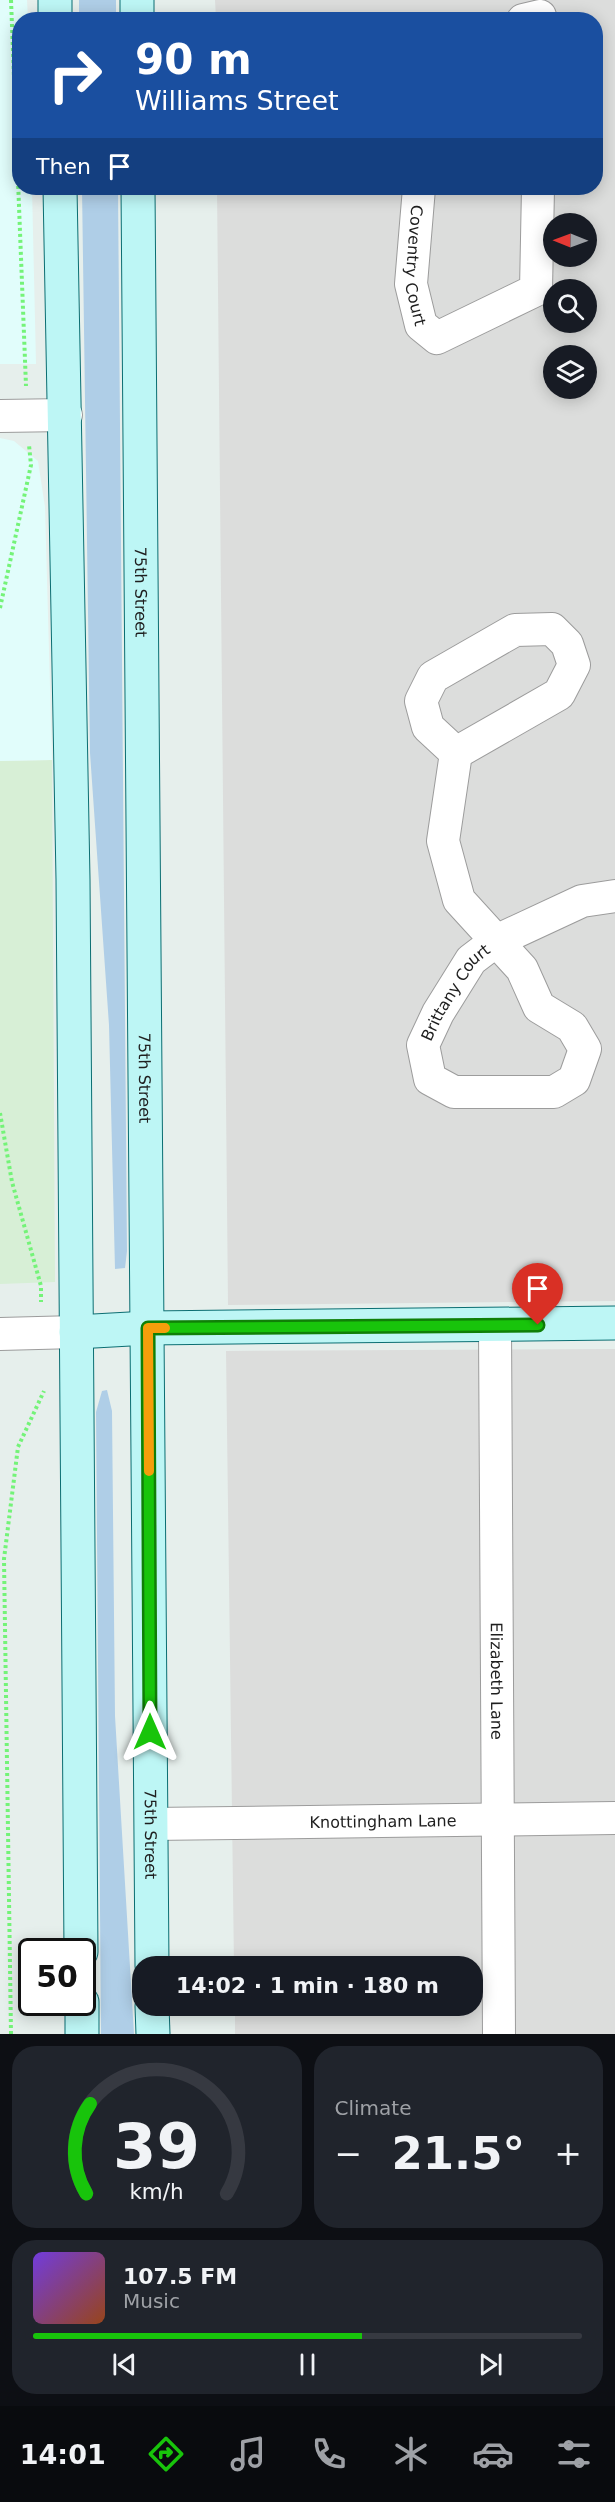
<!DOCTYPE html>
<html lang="en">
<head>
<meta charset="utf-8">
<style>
  body { margin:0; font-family:"DejaVu Sans",sans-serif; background:#20242c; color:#f1f3f6; height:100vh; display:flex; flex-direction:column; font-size:22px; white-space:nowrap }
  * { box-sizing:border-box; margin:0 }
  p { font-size:20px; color:#9ea1a6 }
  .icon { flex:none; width:33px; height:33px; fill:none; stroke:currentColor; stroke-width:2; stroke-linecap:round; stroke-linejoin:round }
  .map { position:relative; height:2034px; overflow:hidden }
  .drawer { display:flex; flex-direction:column; gap:12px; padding:12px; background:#0d0f14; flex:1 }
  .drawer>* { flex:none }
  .guide { position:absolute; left:12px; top:12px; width:591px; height:183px; border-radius:24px; box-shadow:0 3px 15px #0003; background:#1a4fa0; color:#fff; overflow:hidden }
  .needle { width:39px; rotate:271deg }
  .buttons { position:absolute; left:543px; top:213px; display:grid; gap:12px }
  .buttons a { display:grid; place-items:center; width:54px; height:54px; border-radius:50%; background:#171b24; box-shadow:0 3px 15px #0003; font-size:30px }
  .speed { position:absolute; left:18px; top:1938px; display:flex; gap:12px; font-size:30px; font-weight:700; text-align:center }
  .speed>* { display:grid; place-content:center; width:78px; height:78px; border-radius:50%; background:#171b24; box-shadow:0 3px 15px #0003; line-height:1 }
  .speed .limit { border:3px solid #111; border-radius:9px; background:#fff; color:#111 }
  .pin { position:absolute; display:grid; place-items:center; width:51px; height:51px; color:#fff; margin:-62px -26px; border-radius:50% 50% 50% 0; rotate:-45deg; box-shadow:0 0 6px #0007 }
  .pin .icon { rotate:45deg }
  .me { position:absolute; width:66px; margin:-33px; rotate:0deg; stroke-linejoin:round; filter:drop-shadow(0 0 4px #0008) }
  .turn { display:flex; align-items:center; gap:21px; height:126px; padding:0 24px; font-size:27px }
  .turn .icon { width:78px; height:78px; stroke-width:2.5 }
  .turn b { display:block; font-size:42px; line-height:51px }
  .then { display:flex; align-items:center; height:57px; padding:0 24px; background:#0003; gap:12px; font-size:22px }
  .big { font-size:45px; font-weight:700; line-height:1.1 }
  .drawer .card { flex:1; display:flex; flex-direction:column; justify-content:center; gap:9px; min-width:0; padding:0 21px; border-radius:24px; background:#20242c }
  .drawer .dial { align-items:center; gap:0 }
  .dial svg { height:156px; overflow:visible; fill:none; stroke:#363941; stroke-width:7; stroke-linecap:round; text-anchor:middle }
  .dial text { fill:#f1f3f6; stroke:none }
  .song { display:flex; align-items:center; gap:18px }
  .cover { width:72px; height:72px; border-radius:9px; background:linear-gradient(135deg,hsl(260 70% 55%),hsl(20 70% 35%)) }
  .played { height:6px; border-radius:3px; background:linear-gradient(90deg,#18c40b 60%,#363941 60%) }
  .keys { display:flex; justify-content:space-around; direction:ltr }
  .heat { display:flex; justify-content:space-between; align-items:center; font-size:33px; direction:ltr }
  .drawer .tiles { flex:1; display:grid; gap:12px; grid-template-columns:1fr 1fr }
  .card:last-child { grid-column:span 2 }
  .trip { position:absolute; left:132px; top:1956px; width:351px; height:60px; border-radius:24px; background:#171b24; box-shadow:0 3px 15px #0003; font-weight:700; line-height:60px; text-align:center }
  .tab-bar { display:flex; height:96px; justify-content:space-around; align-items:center; background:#090b0e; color:#9ea1a6 }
  .tab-bar .icon { width:42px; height:42px }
  .tab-bar .on { color:#18c40b }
  .tab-bar b { font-size:27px; color:#f1f3f6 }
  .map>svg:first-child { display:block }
</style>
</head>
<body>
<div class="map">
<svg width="615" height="2034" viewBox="0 0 615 2034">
  <rect width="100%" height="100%" fill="#e6efec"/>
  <path fill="#dcdddc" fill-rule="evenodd" d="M 215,0 L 615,0 L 615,1301 L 228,1305 L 217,188 L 596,188 L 596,20 L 216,19 ZM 554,224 L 586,224 L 586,256 L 554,256 ZM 554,290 L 586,290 L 586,322 L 554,322 ZM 554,356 L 586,356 L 586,388 L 554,388 Z
    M 615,1349 L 615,2034 L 235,2034 L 235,2006 L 472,2006 L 472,1966 L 234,1966 L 226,1351 Z"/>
  <path fill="#d7efd6" d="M 52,760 L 55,1282 L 0,1284 L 0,761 Z"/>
  <path fill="#e1fdfb" d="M 0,0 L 27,0 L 28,19 L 20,20 L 20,188 L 32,188 L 36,364 L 0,364 Z
    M 0,438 L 14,441 L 38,461 L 45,507 L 52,760 L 0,761 Z"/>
  <path fill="#afcee7" d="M 79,0 L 116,0 L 116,19 L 79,19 Z
    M 82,188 L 118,188 L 127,1251 L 125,1268 L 115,1269 L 109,1025 L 90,753 Z
    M 107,1390 L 112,1411 L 115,1716 L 134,2034 L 101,2034 L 96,1412 L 102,1391 Z"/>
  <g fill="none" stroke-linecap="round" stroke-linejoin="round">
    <defs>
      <g id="street">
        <path d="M 523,20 L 540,16 L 540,20"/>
        <path id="s1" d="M 419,188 L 411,284 L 421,325 L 437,338 L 536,290 L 538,188"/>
        <path d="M 0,416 L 66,415"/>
        <path id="s2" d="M 456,753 L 559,694 L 574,665 L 567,644 L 552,629 L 515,630 L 433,677 L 421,701 L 428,727 L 456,753 L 443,841 L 459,900 L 522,969 L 539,1007 L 572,1027 L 585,1049 L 574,1080 L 554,1092 L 454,1092 L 430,1079 L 423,1045 L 438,1013 L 471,960 L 496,941 L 582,901 L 615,896"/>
        <path id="s3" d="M 495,1327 L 499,2034"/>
        <path d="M 0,1334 L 76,1332"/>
        <path id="s4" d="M 151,1824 L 615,1818"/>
      </g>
      <g id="secondary">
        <path d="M 55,0 L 55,20"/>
        <path d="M 137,0 L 137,20"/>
        <path d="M 60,188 L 73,879 L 81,1952"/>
        <path id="s5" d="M 138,188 L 152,1966"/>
        <path d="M 76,1332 L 148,1328 L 615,1323"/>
        <path d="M 82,2002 L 82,2034"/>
        <path d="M 152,2006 L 153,2034"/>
      </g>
    </defs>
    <use href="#street" stroke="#9c9c9c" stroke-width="34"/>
    <use href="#secondary" stroke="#0b6e72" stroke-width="35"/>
    <path stroke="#74f378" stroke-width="4" stroke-dasharray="3 3" stroke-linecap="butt" d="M 11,0 L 26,386
      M 0,608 L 31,465 L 29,445
      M 0,1113 L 12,1182 L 41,1286 L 41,1302
      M 11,2034 L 4,1559 L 18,1447 L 44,1391"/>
    <use href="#street" stroke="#fff" stroke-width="32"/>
    <use href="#secondary" stroke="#bdf6f5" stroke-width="33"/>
  </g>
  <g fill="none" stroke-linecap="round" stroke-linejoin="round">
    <defs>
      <path id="route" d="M 150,1732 L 148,1328 L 538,1325"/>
    </defs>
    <use href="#route" stroke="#107f07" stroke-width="15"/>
    <use href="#route" stroke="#18c40b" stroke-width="10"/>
    <path stroke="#f59e0b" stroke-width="10" d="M 149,1471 L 148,1328 L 165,1328"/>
  </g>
  <g text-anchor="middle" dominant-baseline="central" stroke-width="4.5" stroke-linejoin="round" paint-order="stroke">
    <g font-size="16" fill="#1f1f1f" stroke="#fff">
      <text stroke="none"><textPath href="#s1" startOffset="78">Coventry Court</textPath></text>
      <text stroke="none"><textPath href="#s5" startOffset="404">75th Street</textPath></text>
      <text stroke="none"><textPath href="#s2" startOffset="1048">Brittany Court</textPath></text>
      <text stroke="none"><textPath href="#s5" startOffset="890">75th Street</textPath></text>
      <text stroke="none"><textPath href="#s3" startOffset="354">Elizabeth Lane</textPath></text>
      <text stroke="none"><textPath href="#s4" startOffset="232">Knottingham Lane</textPath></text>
      <text stroke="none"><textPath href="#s5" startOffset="1646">75th Street</textPath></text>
    </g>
  </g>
</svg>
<div class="buttons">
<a><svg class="needle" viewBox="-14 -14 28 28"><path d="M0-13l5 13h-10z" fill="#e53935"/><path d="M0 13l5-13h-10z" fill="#9ea1a6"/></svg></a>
<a><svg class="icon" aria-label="search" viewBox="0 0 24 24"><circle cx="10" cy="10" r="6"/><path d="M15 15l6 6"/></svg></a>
<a><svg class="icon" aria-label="layers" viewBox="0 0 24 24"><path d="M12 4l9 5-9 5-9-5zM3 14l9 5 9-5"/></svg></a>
</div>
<div class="speed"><div class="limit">50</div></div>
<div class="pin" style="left:538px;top:1325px;background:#d93025"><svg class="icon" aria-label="arrive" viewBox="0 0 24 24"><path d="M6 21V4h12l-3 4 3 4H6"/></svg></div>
<svg class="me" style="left:150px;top:1732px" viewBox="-20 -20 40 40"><path d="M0-17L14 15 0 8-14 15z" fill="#18c40b" stroke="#fff" stroke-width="4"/></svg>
<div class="trip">14:02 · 1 min · 180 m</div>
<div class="guide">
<div class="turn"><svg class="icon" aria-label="right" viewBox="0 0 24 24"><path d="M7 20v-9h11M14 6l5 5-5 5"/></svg><div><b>90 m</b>Williams Street</div></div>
<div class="then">Then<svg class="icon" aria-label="arrive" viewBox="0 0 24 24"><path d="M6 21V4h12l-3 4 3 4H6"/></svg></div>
</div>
</div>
<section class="drawer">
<div class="tiles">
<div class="card dial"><svg viewBox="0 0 100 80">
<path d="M14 69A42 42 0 1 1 86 69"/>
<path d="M14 69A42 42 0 0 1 16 23" stroke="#18c40b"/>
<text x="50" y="56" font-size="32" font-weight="700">39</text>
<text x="50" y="72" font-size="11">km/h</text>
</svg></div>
<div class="card"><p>Climate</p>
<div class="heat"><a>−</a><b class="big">21.5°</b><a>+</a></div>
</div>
<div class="card">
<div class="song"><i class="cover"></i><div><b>107.5 FM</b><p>Music</p></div></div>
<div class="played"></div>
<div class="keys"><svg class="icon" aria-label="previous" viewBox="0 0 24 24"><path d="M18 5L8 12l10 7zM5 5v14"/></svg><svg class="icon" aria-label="pause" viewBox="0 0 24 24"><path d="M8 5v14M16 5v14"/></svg><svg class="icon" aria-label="next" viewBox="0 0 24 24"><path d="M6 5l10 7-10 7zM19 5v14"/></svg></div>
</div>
</div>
</section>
<nav class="tab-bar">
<b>14:01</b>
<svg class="icon on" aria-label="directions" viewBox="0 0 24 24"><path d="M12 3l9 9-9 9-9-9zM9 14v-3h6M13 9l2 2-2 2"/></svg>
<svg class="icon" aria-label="music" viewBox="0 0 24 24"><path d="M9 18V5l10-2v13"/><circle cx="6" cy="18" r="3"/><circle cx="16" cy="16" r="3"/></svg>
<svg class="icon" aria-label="phone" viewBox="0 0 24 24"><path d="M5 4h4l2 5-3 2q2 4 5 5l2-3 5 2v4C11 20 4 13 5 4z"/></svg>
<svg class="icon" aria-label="climate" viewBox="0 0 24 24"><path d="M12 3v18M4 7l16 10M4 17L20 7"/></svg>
<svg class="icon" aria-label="car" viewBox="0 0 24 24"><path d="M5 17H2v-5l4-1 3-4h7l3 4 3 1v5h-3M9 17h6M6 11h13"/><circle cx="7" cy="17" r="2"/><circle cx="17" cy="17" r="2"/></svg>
<svg class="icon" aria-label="filters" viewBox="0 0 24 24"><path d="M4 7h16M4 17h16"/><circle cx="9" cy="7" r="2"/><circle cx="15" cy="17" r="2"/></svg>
</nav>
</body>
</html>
